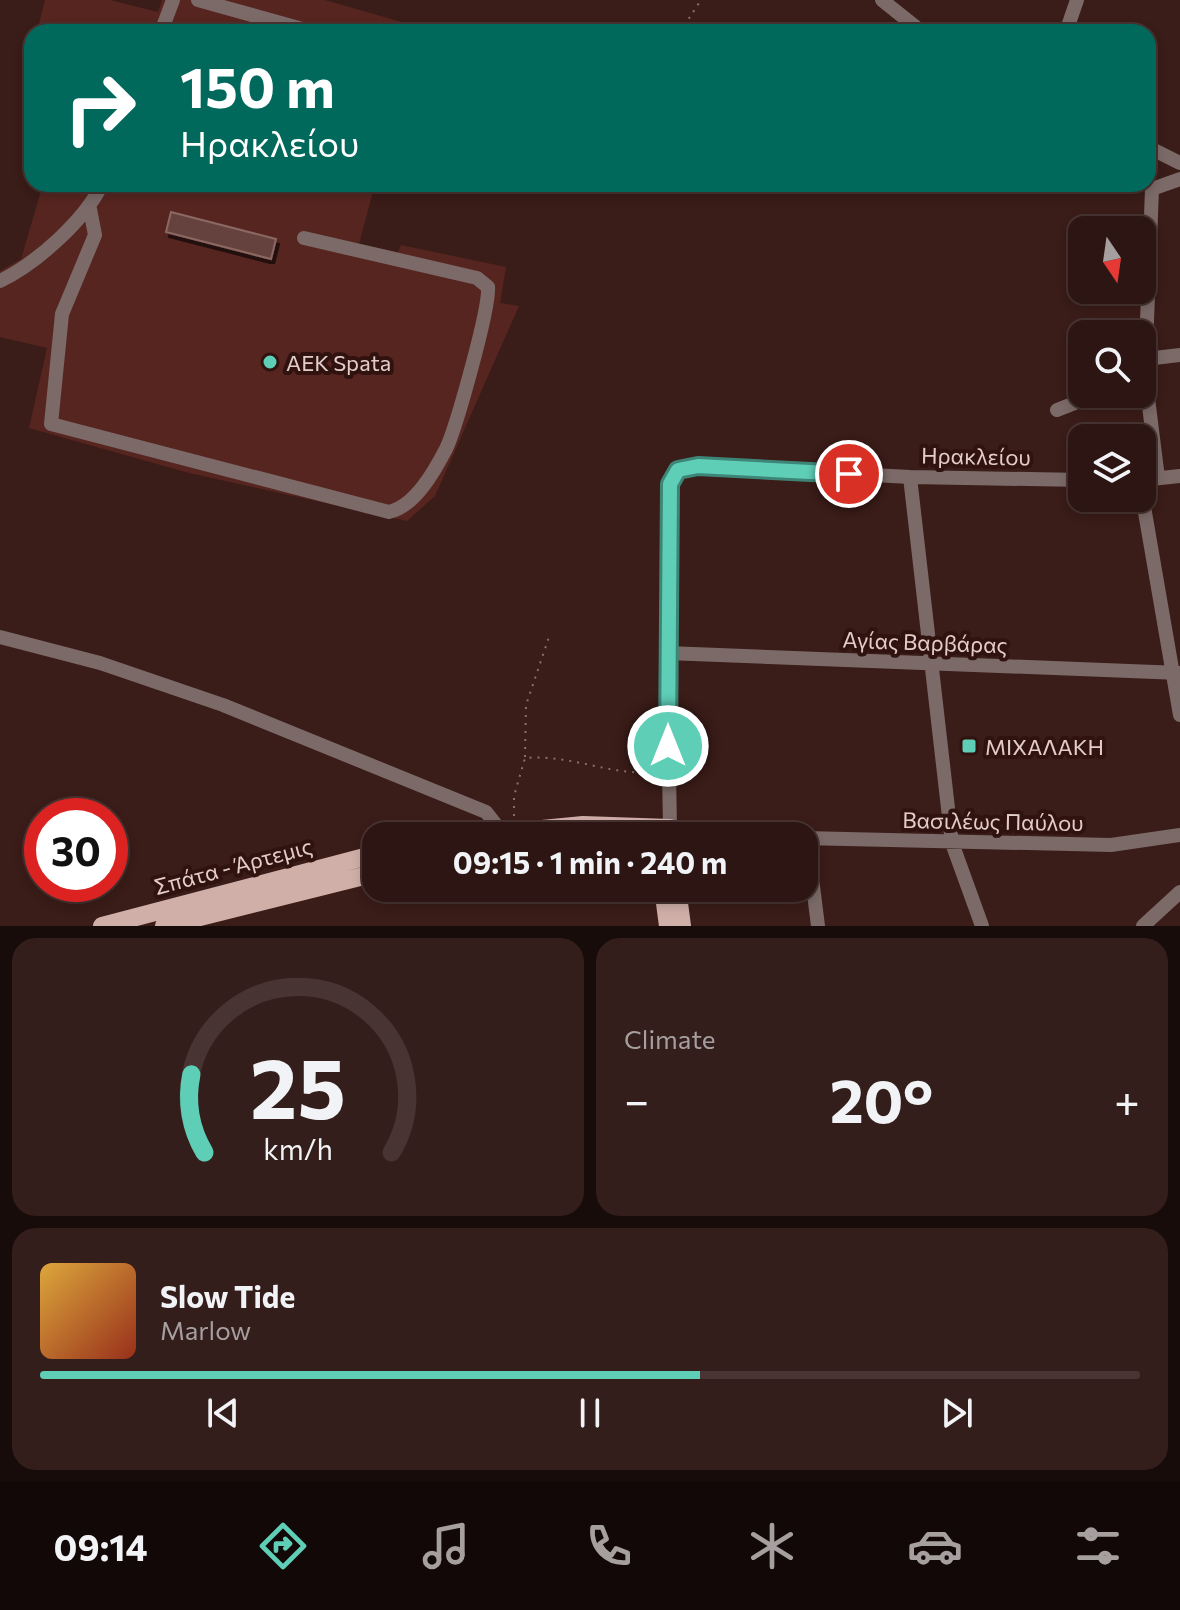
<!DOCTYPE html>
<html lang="en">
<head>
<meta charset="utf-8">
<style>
  body { margin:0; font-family:Commissioner,sans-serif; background:#341e1b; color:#f1f3f6; height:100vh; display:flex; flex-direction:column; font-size:30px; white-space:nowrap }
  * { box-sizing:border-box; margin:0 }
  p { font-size:26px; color:#a69f9f }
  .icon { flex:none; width:44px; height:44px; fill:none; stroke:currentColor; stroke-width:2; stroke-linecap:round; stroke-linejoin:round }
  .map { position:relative; height:926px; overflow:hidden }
  .panel { display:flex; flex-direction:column; gap:12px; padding:12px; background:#180c0a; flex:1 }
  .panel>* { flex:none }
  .hud { position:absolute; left:24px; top:24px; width:1132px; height:168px; border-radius:24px; box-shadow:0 4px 12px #0003,0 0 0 2px #483432; background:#00695c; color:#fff; overflow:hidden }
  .needle { width:52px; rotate:167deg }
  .tools { position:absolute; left:1068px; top:216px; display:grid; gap:16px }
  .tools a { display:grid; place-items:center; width:88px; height:88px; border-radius:16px; background:#2c1512; box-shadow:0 4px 12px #0003,0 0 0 2px #483432; font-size:40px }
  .speed { position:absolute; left:24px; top:798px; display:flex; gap:16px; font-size:40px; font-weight:700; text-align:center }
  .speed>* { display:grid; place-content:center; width:104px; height:104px; border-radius:50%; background:#2c1512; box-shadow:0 4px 12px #0003,0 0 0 2px #483432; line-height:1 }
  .speed .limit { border:12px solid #d22; background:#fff; color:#111 }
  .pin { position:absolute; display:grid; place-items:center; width:68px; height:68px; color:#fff; margin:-34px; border:4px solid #fff; border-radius:50%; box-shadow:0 2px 8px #0007 }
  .me { position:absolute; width:88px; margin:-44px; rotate:0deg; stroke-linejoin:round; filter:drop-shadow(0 0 6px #0008) }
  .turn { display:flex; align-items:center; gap:28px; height:168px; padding:0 24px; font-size:36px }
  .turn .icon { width:104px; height:104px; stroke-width:2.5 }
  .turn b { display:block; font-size:56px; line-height:68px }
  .big { font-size:60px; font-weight:700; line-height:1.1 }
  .panel .card { flex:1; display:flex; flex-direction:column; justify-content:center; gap:12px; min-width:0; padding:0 28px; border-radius:24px; background:#341e1b }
  .panel .dial { align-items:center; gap:0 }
  .dial svg { height:208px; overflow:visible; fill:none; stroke:#483432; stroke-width:7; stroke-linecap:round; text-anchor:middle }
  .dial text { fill:#f1f3f6; stroke:none }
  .song { display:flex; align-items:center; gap:24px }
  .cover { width:96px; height:96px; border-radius:12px; background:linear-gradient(135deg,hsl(40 70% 55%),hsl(10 70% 35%)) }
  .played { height:8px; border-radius:4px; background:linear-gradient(90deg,#5eceb7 60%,#483432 60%) }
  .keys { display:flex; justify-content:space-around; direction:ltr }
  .heat { display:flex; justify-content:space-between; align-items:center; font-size:44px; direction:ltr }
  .panel .tiles { flex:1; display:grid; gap:12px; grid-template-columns:1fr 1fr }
  .card:last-child { grid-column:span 2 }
  .trip { position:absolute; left:362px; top:822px; width:456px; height:80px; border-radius:24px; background:#2c1512; box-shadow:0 4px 12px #0003,0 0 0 2px #483432; font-weight:700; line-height:80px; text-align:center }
  .tab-bar { display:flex; height:128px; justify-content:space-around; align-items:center; background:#120807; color:#a69f9f }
  .tab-bar .icon { width:56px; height:56px }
  .tab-bar .selected { color:#5eceb7 }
  .tab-bar b { font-size:36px; color:#f1f3f6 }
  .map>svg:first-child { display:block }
</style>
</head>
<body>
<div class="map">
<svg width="1180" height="926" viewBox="0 0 1180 926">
  <defs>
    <filter id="shadow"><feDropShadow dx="3" dy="5" stdDeviation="0" flood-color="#0009"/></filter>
  </defs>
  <rect width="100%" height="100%" fill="#3a1c18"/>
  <path fill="#572520" d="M 45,0 L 110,0 L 158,12 L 162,0 L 325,0 L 419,27 L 418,32 L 37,32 Z
    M 43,184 L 375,184 L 359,244 L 398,252 L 401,245 L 506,267 L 500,303 L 519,306 L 435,496 L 407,521 L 189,473 L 29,428 L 47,348 L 0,337 L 0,271 L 21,259 Z"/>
  <path fill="#65433e" stroke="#8c6762" stroke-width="2" filter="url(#shadow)" d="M 171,212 L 276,239 L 271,259 L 166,232 Z"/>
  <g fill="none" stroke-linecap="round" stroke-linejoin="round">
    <path stroke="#8a706d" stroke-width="2" stroke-dasharray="2 6" stroke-linecap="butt" d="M 680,32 L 701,0
      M 525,757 L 526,705 L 550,634
      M 514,816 L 514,796 L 525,758 C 572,754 608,776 656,772"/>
    <path stroke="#7b6a68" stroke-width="14" d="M 198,0 L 313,32
      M 882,0 L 922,32
      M 161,32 L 173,0
      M 1066,32 L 1077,0
      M 1148,147 L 1180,163
      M 90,209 L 95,235 L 62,314 L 51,424 L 389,512 C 415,506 434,472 446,449 C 456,428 490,308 488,287 L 477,278 L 304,238
      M 0,281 C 37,263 85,220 102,184
      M 1146,359 L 1180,355
      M 1057,410 L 1098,394
      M 910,477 L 952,843 L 982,926
      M 1158,478 L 1145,374 L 1152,189 L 1180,179
      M 1142,480 L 1180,476
      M 1142,495 L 1180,715
      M 0,637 L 100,663 L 223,705 L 486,812 L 501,831
      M 667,653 L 1180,673
      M 772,836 L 670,828 L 667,653 L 670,484 L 678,470 L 698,466 L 910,477 L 1082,480
      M 804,838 L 1111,845 L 1180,835
      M 807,838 L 818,926
      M 1143,926 L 1180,892"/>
    <path stroke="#d1afa9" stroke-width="18" d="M 468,836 L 583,825 L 670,828
      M 663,888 L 668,926
      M 677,888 L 682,926
      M 102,926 L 376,854
      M 164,926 L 376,873"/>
  </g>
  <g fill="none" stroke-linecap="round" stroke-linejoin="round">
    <defs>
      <path id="route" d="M 668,746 L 670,484 L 678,470 L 698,466 L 849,474"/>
    </defs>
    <use href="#route" stroke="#3d8677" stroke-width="20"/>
    <use href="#route" stroke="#5eceb7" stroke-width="14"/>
  </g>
  <g fill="#5eceb7" stroke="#30120f" stroke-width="3">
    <circle cx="270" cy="362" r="8"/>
    <rect x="961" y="738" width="16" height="16" rx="4"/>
  </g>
  <g text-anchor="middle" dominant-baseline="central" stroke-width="8" stroke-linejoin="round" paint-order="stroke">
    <g font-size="22" fill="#e3cdca" stroke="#30120f" text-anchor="start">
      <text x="286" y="362">AEK Spata</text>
      <text x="985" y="746">ΜΙΧΑΛΑΚΗ</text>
    </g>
    <g font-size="22" fill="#e3cdca" stroke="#30120f">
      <text transform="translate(976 456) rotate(1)">Ηρακλείου</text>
      <text transform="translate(925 642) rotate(2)">Αγίας Βαρβάρας</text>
      <text transform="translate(993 821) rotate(1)">Βασιλέως Παύλου</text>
      <text transform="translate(233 866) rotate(-15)">Σπάτα - Άρτεμις</text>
    </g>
  </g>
</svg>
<div class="tools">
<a><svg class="needle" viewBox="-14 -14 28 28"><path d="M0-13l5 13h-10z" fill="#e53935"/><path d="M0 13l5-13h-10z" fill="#a69f9f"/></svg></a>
<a><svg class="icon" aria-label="search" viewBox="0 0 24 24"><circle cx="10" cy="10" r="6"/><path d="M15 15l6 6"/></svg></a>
<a><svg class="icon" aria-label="layers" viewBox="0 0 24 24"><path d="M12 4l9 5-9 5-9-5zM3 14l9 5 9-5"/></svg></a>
</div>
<div class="speed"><div class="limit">30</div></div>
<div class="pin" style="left:849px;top:474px;background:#d93025"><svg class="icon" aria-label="arrive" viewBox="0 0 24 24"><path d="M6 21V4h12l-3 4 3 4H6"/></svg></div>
<svg class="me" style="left:668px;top:746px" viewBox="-20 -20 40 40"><circle r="17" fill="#5eceb7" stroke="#fff" stroke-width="3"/><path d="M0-11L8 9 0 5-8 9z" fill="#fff"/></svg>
<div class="trip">09:15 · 1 min · 240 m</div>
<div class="hud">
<div class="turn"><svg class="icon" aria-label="right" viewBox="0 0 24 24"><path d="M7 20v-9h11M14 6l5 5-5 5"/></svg><div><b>150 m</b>Ηρακλείου</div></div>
</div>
</div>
<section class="panel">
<div class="tiles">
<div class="card dial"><svg viewBox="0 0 100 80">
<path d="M14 69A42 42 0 1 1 86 69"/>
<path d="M14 69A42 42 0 0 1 9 39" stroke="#5eceb7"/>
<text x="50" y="56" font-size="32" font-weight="700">25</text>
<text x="50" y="72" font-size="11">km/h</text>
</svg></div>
<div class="card"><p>Climate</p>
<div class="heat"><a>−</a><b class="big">20°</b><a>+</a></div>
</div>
<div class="card">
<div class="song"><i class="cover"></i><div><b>Slow Tide</b><p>Marlow</p></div></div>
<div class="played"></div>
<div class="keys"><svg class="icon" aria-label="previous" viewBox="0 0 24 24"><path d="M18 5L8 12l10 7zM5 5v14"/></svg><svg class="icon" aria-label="pause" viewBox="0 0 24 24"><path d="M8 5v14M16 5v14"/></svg><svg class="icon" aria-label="next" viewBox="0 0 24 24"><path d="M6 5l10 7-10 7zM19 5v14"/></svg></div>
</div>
</div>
</section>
<nav class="tab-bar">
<b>09:14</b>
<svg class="icon selected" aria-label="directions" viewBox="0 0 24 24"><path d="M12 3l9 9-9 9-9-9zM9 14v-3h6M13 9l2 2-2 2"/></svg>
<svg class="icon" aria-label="music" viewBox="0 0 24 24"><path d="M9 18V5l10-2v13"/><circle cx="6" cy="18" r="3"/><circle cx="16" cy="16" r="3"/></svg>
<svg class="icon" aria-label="phone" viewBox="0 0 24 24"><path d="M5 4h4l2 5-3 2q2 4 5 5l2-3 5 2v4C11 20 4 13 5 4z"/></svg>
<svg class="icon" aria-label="climate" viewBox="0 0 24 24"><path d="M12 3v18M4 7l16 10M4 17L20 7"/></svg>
<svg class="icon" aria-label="car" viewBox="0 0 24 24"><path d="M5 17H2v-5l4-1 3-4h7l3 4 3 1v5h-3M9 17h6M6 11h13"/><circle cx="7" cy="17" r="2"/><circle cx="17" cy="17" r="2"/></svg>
<svg class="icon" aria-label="filters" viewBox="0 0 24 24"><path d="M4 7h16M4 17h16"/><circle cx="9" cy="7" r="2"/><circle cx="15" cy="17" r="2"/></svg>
</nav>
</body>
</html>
